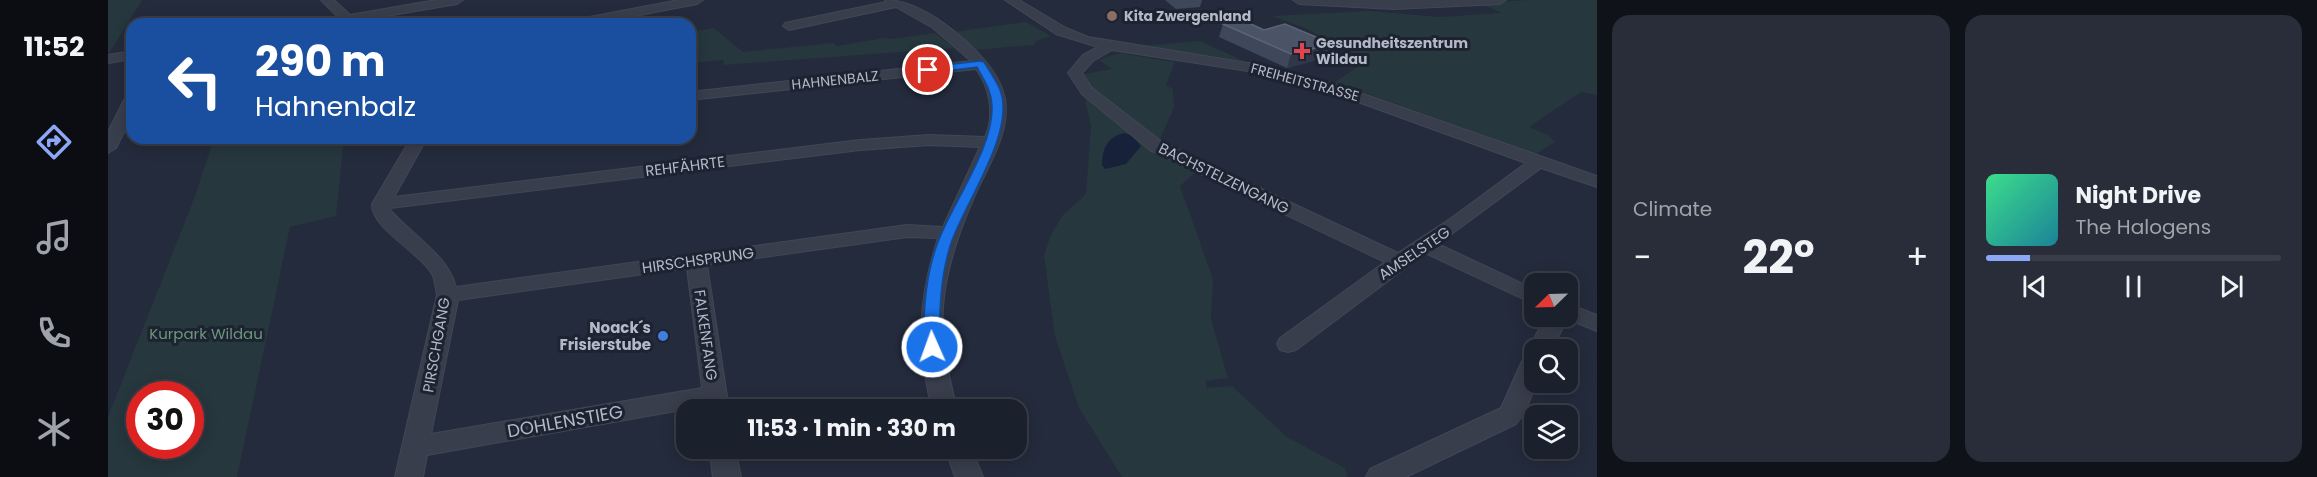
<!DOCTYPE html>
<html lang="en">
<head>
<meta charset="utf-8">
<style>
  body { margin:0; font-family:Poppins,sans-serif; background:#282d39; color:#f1f3f6; height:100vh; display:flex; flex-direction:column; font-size:22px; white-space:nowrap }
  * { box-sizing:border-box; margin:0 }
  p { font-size:20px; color:#a0a3aa }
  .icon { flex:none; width:33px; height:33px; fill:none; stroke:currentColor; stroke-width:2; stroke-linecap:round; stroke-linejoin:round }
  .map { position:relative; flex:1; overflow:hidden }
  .drawer { display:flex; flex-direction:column; gap:15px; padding:15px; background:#0f1219; width:720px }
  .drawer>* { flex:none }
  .guide { position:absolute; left:18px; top:18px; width:570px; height:126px; border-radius:18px; box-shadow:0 3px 15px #0003,0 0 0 2px #393e49; background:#1a4fa0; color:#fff; overflow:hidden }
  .needle { width:39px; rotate:247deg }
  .controls { position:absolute; left:1416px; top:273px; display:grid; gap:12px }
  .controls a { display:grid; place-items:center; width:54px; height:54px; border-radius:12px; background:#1b202d; box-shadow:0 3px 15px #0003,0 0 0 2px #393e49; font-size:30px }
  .speed { position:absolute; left:18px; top:381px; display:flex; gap:12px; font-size:30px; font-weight:700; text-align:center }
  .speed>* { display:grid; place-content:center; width:78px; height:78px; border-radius:50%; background:#1b202d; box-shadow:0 3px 15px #0003,0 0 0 2px #393e49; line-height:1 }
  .speed .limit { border:9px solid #d22; background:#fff; color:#111 }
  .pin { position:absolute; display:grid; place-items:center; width:51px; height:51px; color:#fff; margin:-26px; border:3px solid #fff; border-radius:50%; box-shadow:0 2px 6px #0007 }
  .me { position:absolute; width:66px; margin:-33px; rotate:358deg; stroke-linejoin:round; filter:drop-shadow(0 0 4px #0008) }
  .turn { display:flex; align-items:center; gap:21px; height:126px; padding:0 30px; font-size:27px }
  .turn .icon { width:78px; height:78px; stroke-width:2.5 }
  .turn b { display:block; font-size:42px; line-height:51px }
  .big { font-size:45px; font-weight:700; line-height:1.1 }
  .drawer .widget { flex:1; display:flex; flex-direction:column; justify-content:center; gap:9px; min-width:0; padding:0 21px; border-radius:18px; background:#282d39 }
  .song { display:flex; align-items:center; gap:18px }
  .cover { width:72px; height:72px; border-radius:9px; background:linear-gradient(135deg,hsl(150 70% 55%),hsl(190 70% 35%)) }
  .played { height:6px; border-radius:3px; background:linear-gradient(90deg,#8ba7f5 15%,#393e49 15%) }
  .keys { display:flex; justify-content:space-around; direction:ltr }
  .heat { display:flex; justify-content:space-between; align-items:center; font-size:33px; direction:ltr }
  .drawer .tiles { flex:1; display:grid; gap:15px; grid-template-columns:repeat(2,1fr) }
  .trip { position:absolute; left:568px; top:399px; width:351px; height:60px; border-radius:18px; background:#1b202d; box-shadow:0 3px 15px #0003,0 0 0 2px #393e49; font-weight:700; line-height:60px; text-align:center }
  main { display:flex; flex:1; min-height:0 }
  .tab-bar { display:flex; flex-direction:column; width:108px; justify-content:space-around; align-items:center; background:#0b0d12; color:#a0a3aa }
  .tab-bar .icon { width:42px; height:42px }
  .tab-bar .selected { color:#8ba7f5 }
  .tab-bar b { font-size:27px; color:#f1f3f6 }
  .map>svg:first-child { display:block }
</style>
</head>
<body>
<main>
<nav class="tab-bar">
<b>11:52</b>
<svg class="icon selected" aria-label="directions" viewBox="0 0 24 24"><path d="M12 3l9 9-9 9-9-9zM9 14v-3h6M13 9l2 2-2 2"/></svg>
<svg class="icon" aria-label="music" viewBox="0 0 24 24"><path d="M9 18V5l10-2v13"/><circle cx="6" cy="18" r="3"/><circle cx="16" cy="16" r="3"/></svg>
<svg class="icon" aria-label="phone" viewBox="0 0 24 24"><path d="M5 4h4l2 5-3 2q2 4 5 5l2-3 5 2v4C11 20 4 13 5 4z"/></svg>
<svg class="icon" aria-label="climate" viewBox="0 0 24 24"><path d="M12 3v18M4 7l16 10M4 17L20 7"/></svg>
</nav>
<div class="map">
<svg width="1489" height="477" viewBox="0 0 1489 477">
  <rect width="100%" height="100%" fill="#242b3c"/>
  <path fill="#26373d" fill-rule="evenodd" d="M 0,0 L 34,0 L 0,55 Z
    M 1419,0 L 1489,0 L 1489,95 L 1473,92 L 1421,127 L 1440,135 L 1447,142 L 1428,154 L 1227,82 L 1258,61 L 1197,28 L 1164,16 L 1262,11 L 1331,17 L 1393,13 L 1372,3 Z
    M 918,22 L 943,36 L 928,41 L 926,45 L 867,50 L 846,32 Z
    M 606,28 L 635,52 L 725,43 L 729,46 L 776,38 L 783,39 L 827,33 L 846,48 L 616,65 L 615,60 L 582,63 L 582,32 Z
    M 1092,41 L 1136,61 L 1036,46 Z
    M 1011,53 L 1067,62 L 1058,85 L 1065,89 L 1066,107 L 1050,144 L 976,84 L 971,75 L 1004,69 L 991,60 Z
    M 976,94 L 1091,169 L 1072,186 L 1105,279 L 1103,319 L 1120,378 L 1098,381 L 1099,388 L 1124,386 L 1179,437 L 1237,468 L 1239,477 L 1014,477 L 971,408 L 947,336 L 936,256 L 942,237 L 954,216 L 978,194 L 983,127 Z
    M 106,138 L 236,138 L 228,216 L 182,227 L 129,477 L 0,477 L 0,417 L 87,196 ZM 82,394 L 82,446 L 32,446 L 32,394 Z"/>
  <path fill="#172139" d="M 1017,133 L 1024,136 L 1033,146 L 1018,164 L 997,169 L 994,165 C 994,148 1000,136 1017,133 Z"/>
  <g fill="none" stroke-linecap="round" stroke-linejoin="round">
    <defs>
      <path id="minor" d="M 213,0 L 226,0 L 242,15 L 328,0 L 355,0 L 349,4 L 249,21 L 251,24 L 202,24 L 204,21 L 230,17 Z
        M 571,0 L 595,0 L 589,4 L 485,24 L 460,24 L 466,20 Z
        M 777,0 C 804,0 832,19 853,37 C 872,53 892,74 897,99 C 903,135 877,170 864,202 C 851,232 840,264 836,297 C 831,336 840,373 849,410 L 824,410 C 809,344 809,303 830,238 L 799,237 L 599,265 L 621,410 L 596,410 L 596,406 L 319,455 L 315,477 L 287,477 L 329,295 C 328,289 327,282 325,276 C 314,253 263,229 264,204 L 303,138 L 319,138 L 286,197 L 752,140 L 821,135 L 877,137 C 887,115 882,88 868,69 L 582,100 L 582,92 L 863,61 L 825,28 L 788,7 L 681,30 L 675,26 L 677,23 L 778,2 ZM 821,145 L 872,147 L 835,227 L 799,225 L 348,287 C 339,254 304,235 282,210 L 282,208 L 752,150 ZM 579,268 L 594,388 L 323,434 L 350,300 Z
        M 897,0 L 911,0 L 958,28 L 980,37 L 1140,63 L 1227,84 L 1489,176 L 1489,187 L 1433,168 L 1330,244 L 1426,289 L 1426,304 L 1317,253 L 1188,350 L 1180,352 L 1172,350 L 1169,344 L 1172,338 L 1277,262 L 1042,150 L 974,94 L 960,73 L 975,55 L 990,47 L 948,34 ZM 1004,50 L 1140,71 L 1217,90 L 1418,163 L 1342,219 L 1290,253 L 1054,142 L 984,88 L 974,73 L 985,61 Z
        M 1185,0 L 1398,0 L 1392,4 L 1286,9 L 1191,4 Z
        M 24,51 L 24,59 L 0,63 L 0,55 Z
        M 24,95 L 24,116 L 8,148 L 0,153 L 0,132 L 16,100 Z
        M 1460,304 L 1489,315 L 1489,331 L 1459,319 L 1444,350 L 1426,350 L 1426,382 L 1429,382 L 1416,414 L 1408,424 L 1298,477 L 1258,477 L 1262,469 L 1393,408 L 1414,361 L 1418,355 L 1423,354 L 1420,350 L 1438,316 L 1460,316 Z
        M 601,448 L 627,448 L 633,477 L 605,477 Z
        M 837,448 L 863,448 L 875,477 L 847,477 Z"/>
    </defs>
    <use href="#minor" stroke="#414755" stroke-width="2"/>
    <use href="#minor" fill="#383e4c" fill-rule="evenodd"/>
  </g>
  <path fill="#3f485a" d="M 1057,0 L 1094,0 L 1092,7 L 1068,9 Z
    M 1115,24 L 1225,44 L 1220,57 L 1179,68 L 1111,37 Z"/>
  <path fill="#2f3749" d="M 1225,44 L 1220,57 L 1179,68 L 1183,54 Z"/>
  <path fill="#4b5466" stroke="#5c6475" stroke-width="1.5" d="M 1134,20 L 1156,30 L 1177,24 L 1225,44 L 1183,54 L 1115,24 Z"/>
  <path fill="#1a73e8" stroke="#114b97" stroke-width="1.5" d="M 872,61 L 876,62 C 881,71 888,80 892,90 C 908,132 857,202 843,243 C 832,277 831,312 832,347 L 829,351 L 818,351 L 816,347 C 815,312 817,276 830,242 C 845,202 886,147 884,106 C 884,91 876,80 869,67 L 820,73 L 815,70 L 820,67 Z"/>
  <circle fill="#8d6e63" stroke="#1d2331" stroke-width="2" cx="1004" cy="16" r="6"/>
  <path fill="#e0444e" stroke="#1d2331" stroke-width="2" d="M1191 42h6v6h6v6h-6v6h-6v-6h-6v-6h6z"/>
  <circle fill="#3f7fe0" stroke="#1d2331" stroke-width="2" cx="555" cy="336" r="6"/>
  <g text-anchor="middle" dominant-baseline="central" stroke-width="6" stroke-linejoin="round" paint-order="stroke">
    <g font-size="14" font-weight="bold" fill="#b3b9c8" stroke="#1d2331" text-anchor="start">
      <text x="1016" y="16">Kita Zwergenland</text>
      <text x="1208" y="43">Gesundheitszentrum<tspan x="1208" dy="16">Wildau</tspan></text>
    </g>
    <g font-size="14" fill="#b3b9c8" stroke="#1d2331">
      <text transform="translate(727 80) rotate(-6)">HAHNENBALZ</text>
      <text transform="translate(1197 82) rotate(15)">FREIHEITSTRASSE</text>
    </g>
    <g font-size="15" fill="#b3b9c8" stroke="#1d2331">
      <text transform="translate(577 166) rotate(-7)">REHFÄHRTE</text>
      <text transform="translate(1116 178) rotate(26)">BACHSTELZENGANG</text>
      <text transform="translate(1306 253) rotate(-34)">AMSELSTEG</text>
      <text transform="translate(590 260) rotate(-8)">HIRSCHSPRUNG</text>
      <text transform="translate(598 335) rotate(82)">FALKENFANG</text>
      <text transform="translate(328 345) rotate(-80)">PIRSCHGANG</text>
    </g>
    <g font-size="15" font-weight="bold" fill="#b3b9c8" stroke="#1d2331" text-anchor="end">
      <text x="543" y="327">Noack´s<tspan x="543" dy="17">Frisierstube</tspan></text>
    </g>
    <g font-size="15" fill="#6b987b" stroke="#1d2331">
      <text x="98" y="333">Kurpark Wildau</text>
    </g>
    <g font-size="18" fill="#b3b9c8" stroke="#1d2331">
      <text transform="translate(457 421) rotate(-10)">DOHLENSTIEG</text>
    </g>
  </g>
</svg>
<div class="controls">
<a><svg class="needle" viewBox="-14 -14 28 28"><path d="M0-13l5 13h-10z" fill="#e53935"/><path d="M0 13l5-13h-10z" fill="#a0a3aa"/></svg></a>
<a><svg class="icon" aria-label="search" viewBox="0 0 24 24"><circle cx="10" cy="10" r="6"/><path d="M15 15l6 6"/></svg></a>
<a><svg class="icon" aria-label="layers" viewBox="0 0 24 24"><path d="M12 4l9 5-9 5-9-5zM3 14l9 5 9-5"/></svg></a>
</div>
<div class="speed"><div class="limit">30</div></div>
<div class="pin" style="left:820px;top:70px;background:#d93025"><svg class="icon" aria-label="arrive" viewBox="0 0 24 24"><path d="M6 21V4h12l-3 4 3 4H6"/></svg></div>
<svg class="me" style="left:824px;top:347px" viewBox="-20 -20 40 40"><circle r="17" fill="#1a73e8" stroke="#fff" stroke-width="3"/><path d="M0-11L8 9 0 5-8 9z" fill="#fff"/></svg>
<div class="trip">11:53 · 1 min · 330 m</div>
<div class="guide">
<div class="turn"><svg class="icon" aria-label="left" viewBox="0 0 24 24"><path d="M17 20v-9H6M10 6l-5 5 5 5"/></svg><div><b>290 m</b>Hahnenbalz</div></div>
</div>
</div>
<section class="drawer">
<div class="tiles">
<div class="widget"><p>Climate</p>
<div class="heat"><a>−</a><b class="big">22°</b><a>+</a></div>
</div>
<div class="widget">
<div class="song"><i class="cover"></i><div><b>Night Drive</b><p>The Halogens</p></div></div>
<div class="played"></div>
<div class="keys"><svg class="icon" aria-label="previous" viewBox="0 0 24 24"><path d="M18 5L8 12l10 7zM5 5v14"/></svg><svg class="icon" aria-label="pause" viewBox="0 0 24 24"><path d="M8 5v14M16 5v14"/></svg><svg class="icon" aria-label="next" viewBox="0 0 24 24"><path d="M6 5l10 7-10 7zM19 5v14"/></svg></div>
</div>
</div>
</section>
</main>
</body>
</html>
